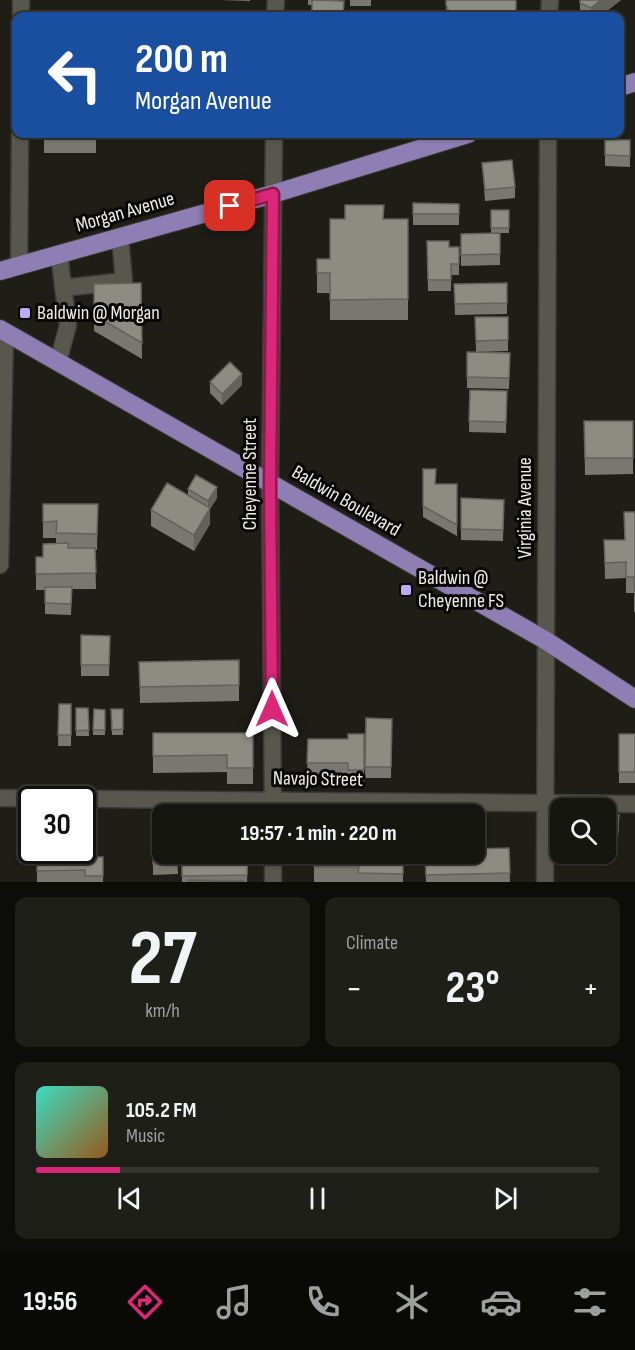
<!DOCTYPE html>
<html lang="en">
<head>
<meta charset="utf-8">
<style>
  body { margin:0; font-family:"Sofia Sans Condensed",sans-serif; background:#1f1f19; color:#f1f3f6; height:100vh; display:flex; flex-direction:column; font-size:22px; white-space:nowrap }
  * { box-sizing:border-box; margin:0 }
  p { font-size:20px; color:#9e9f9f }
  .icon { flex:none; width:33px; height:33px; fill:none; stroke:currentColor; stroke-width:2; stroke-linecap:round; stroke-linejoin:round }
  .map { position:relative; height:882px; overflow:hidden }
  .drawer { display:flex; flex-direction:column; gap:15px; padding:15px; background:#0c0c09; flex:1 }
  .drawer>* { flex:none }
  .top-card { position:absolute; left:12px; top:12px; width:612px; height:126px; border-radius:12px; box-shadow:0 2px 4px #0004,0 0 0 2px #353530; background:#1a4fa0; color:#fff; overflow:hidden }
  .buttons { position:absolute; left:550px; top:798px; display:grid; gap:12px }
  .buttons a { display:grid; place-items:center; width:66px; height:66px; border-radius:12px; background:#161610; box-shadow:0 2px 4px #0004,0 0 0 2px #353530; font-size:30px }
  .speed { position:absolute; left:18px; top:786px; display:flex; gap:12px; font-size:30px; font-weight:700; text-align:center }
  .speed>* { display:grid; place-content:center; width:78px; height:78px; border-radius:50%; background:#161610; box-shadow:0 2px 4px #0004,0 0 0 2px #353530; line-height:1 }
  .speed .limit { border:3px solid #111; border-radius:9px; background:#fff; color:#111 }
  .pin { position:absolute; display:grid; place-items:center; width:51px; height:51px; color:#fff; margin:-26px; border-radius:12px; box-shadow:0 3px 9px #0006 }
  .me { position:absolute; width:66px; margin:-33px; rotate:0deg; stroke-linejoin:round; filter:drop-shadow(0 0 4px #0008) }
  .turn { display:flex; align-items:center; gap:21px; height:126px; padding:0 24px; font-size:27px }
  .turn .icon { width:78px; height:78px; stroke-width:2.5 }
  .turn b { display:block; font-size:42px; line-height:51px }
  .big { font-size:45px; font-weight:700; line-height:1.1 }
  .drawer .card { flex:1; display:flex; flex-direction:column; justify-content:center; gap:9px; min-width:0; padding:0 21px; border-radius:12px; background:#1f1f19 }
  .drawer .dial { align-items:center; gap:0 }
  .dial b { font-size:78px; line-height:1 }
  .song { display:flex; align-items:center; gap:18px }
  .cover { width:72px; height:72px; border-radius:9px; background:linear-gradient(135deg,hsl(170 70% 55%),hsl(30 70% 35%)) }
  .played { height:6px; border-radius:3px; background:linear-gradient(90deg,#db2777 15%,#353530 15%) }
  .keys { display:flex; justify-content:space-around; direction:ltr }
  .heat { display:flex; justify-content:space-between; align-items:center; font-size:33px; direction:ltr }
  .drawer .tiles { flex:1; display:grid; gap:15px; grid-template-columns:1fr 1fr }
  .card:last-child { grid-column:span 2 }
  .trip { position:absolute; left:152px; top:804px; width:333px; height:60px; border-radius:12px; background:#161610; box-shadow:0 2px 4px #0004,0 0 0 2px #353530; font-weight:700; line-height:60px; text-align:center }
  .dock { display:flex; height:96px; justify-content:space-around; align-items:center; background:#090906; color:#9e9f9f }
  .dock .icon { width:42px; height:42px }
  .dock .on { color:#db2777 }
  .dock b { font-size:27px; color:#f1f3f6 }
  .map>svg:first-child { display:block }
</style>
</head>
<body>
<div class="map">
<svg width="635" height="882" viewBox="0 0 635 882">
  <rect width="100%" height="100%" fill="#1e1d16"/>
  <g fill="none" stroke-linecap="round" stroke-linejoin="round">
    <defs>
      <path id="minor" d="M 21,16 L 21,0
        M 275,16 L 276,0
        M 549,16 L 550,0
        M 19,266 L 20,134
        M 63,288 L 124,281 L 120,237
        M 58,362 L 68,325 L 59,254
        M 0,565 L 5,332
        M 0,798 L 635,804
        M 273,814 L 270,483 L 274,134
        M 273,882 L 273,854
        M 545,882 L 548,134"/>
      <path id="major" d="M 620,87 L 635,82
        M 0,271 L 273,194 L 468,134
        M 0,329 L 545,640 L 635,699"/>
    </defs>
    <use href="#minor" stroke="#3b3b36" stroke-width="19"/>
    <use href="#major" stroke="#3b3b36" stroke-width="20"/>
    <use href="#minor" stroke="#58574e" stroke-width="16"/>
    <use href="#major" stroke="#8f7eb3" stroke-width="18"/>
  </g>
  <path fill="#787870" d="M 220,0 L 250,0 L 250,1 Z
    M 308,0 L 333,0 L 333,1 L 344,1 L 344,16 L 312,16 L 312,5 L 308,5 Z
    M 350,0 L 371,0 L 371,6 L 350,6 Z
    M 446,0 L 516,16 L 446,16 Z
    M 580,0 L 621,0 L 600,16 L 580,16 Z
    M 44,134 L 96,134 L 96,153 L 44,153 Z
    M 605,140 L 630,140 L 630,167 L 605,166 Z
    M 482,163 L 515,187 L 515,198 L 485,201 Z
    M 413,203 L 459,204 L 459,225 L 413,225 Z
    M 491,210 L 509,210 L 509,233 L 500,233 L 500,265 L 461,266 L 461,234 L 491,233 Z
    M 384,219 L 408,219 L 408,320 L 330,320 L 330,293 L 317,293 L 317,259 L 330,259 Z
    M 427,241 L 449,247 L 459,247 L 459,275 L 451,275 L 451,291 L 428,291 Z
    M 141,283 L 142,359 L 94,331 L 94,284 Z
    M 507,283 L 507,314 L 455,315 L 454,284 Z
    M 475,317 L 508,317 L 508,351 L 476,352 Z
    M 467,352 L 510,353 L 509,389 L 467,388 Z
    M 210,382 L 242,385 L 222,405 L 210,393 Z
    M 470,390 L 507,391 L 506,433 L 469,432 Z
    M 584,421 L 633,421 L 633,474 L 585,475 Z
    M 423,469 L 436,484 L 457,484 L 457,536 L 423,517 Z
    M 188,489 L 217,498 L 210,509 L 210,524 L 194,551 L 151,526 L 151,510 L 188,496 Z
    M 461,498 L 504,500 L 503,541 L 461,540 Z
    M 43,504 L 98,504 L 97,550 L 95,550 L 96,589 L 72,589 L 71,615 L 45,614 L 45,590 L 36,590 L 36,557 L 43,557 L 56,543 L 56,538 L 43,538 Z
    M 635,512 L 635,612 L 634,612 L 634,593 L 626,593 L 626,578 L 605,579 L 604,540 L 625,540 Z
    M 81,635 L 110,636 L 109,676 L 81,676 Z
    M 239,660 L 239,701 L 140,703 L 139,662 Z
    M 59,704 L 71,704 L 71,746 L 58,746 Z
    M 76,708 L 88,708 L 89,736 L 76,736 Z
    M 94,709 L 105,710 L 105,735 L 93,735 Z
    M 111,709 L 123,709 L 123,735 L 112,735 Z
    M 366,718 L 392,719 L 391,778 L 365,778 Z
    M 153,733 L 253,733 L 253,784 L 227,784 L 227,772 L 153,773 Z
    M 364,734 L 364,786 L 348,786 L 348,779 L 307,779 L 308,739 L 348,739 Z
    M 619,734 L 635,734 L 635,783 L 619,783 Z
    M 606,814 L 619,826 L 617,849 L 606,849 Z
    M 156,820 L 162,820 L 162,854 L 177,854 L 178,874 L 153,875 L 153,847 L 156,847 Z
    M 509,848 L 510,882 L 426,882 L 425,854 Z
    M 37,850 L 73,850 L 73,854 L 61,854 L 61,857 L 103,857 L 103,882 L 37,882 Z
    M 248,854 L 247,882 L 182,882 L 182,860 L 193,860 Z
    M 314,854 L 403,854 L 403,882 L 314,882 Z"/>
  <path fill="#62625b" d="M 601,0 L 621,0 L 600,16 L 591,16 L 591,8 Z
    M 242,374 L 242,385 L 222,405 L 222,394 Z
    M 217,487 L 217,498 L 210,509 L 210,524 L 194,551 L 194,535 L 208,511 L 208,501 Z"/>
  <path fill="#8c8c82" stroke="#62625b" stroke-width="1.5" d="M 312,0 L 344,1 L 343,16 L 312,15 Z
    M 446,0 L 516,0 L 516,16 L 451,16 L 446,5 Z
    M 580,0 L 601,0 L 591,8 L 580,3 Z
    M 44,134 L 96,134 L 96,137 L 44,137 Z
    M 605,140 L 630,140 L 630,156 L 605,155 Z
    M 512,160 L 515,187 L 485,190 L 482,163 Z
    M 413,203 L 459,204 L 459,214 L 413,214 Z
    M 345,205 L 384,205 L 383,219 L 408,219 L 408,299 L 330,300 L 330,273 L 317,273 L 317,259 L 330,259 L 330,219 L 345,219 Z
    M 491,210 L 509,210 L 509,228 L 491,228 Z
    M 500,233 L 500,254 L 461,255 L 461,234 Z
    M 427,241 L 449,241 L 449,247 L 459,247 L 459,264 L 451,264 L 451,280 L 428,280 Z
    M 141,283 L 142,343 L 94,315 L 94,284 Z
    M 507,283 L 507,303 L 455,304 L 454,284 Z
    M 475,317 L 508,317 L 508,340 L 476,341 Z
    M 467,352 L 510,353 L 509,378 L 467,377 Z
    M 230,362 L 242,374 L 222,394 L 210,382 Z
    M 470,390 L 507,391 L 506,422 L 469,421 Z
    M 584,421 L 633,421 L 633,458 L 585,458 Z
    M 423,469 L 436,469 L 435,484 L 457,484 L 457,525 L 423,506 Z
    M 196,475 L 217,487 L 208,501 L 188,489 Z
    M 167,483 L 210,508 L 194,535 L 151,510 Z
    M 461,498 L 504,500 L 503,530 L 461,529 Z
    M 43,504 L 98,504 L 97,534 L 56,533 L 57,521 L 43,522 Z
    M 624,512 L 635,512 L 635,596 L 634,577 L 626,577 L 626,562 L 605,563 L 604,540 L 625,540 Z
    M 68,543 L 68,548 L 95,548 L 96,573 L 36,574 L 36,557 L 43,557 L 43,544 Z
    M 45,587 L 72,587 L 71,604 L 45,603 Z
    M 81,635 L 110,636 L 109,665 L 81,665 Z
    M 239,660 L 239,685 L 140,687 L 139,662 Z
    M 59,704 L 71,704 L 71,735 L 58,735 Z
    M 76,708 L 88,708 L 89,730 L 76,731 Z
    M 94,709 L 105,710 L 105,730 L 93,730 Z
    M 111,709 L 123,709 L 123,729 L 112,730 Z
    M 366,718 L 392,719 L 391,767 L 365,767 Z
    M 153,733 L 253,733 L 253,768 L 227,768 L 227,755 L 153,756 Z
    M 348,734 L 364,734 L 364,770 L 348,770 L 348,763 L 307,763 L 308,739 L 348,739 Z
    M 619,734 L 635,734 L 635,772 L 619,772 Z
    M 310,805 L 373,807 L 373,814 L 310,814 Z
    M 231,811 L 231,814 L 182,814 L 182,812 Z
    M 606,814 L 619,815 L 617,838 L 606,838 Z
    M 156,820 L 162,820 L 162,840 L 156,840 Z
    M 153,847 L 162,847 L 162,854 L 177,854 L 178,863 L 153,864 Z
    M 509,848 L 510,873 L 426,875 L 425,854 L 474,854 L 474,849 Z
    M 37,850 L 61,850 L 61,857 L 103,857 L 103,876 L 85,876 L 85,870 L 37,871 Z
    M 193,854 L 248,854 L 247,875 L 182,876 L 182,860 L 193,860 Z
    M 314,854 L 403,854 L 403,874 L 358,873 L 359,867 L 314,867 Z
    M 188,880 L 244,881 L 244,882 L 188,882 Z"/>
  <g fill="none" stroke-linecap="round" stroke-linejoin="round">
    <defs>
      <path id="route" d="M 230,206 L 273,194 L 270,483 L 272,709"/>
    </defs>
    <use href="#route" stroke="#8e194d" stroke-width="15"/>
    <use href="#route" stroke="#db2777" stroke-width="10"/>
  </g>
  <g fill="#bda9f5" stroke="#080705" stroke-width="2">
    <rect x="19" y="307" width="12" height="12" rx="3"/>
    <rect x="400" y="584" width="12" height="12" rx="3"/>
  </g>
  <g text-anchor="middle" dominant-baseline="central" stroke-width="6" stroke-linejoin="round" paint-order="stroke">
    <g font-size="20" fill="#eeeee9" stroke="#080705">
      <text transform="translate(125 212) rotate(-16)">Morgan Avenue</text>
      <text transform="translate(250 474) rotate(-90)">Cheyenne Street</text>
      <text transform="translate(346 501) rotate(30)">Baldwin Boulevard</text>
      <text transform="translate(525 508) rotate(-90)">Virginia Avenue</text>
      <text transform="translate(318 779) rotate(1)">Navajo Street</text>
    </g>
    <g font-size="20" fill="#eeeee9" stroke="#080705" text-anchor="start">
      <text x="37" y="313">Baldwin @ Morgan</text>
      <text x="418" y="578">Baldwin @<tspan x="418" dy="23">Cheyenne FS</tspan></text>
    </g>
  </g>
</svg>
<div class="buttons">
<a><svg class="icon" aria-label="search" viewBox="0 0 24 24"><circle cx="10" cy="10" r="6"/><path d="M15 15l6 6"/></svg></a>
</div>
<div class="speed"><div class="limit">30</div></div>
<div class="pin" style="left:230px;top:206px;background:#d93025"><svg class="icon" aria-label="arrive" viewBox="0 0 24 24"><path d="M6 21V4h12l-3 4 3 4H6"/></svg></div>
<svg class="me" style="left:272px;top:709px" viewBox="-20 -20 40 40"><path d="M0-17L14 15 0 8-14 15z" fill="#db2777" stroke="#fff" stroke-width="4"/></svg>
<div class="trip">19:57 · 1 min · 220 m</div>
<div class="top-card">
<div class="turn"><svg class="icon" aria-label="left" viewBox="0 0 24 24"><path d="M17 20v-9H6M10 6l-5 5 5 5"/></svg><div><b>200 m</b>Morgan Avenue</div></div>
</div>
</div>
<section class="drawer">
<div class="tiles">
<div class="card dial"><b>27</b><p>km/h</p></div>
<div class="card"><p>Climate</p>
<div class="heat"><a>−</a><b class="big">23°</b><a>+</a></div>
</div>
<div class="card">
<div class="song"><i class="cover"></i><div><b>105.2 FM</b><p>Music</p></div></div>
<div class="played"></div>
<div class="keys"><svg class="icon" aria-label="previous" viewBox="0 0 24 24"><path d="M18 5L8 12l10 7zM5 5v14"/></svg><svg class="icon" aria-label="pause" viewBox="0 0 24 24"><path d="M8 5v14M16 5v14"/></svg><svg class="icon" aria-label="next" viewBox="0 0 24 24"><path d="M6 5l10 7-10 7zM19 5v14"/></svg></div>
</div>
</div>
</section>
<nav class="dock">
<b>19:56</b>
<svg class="icon on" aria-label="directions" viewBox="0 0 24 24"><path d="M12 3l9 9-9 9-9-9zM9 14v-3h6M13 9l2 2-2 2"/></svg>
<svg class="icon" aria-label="music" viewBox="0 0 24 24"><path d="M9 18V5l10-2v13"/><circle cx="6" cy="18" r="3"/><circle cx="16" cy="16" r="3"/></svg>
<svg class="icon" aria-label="phone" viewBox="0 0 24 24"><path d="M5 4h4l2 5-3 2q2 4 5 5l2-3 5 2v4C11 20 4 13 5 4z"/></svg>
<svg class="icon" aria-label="climate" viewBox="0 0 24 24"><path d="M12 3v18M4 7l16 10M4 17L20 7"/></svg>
<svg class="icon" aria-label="car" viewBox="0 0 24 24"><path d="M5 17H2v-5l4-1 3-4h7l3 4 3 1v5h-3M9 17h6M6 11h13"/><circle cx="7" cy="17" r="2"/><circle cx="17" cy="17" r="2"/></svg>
<svg class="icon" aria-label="filters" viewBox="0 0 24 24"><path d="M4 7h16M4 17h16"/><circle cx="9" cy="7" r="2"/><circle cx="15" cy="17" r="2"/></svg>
</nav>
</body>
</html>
